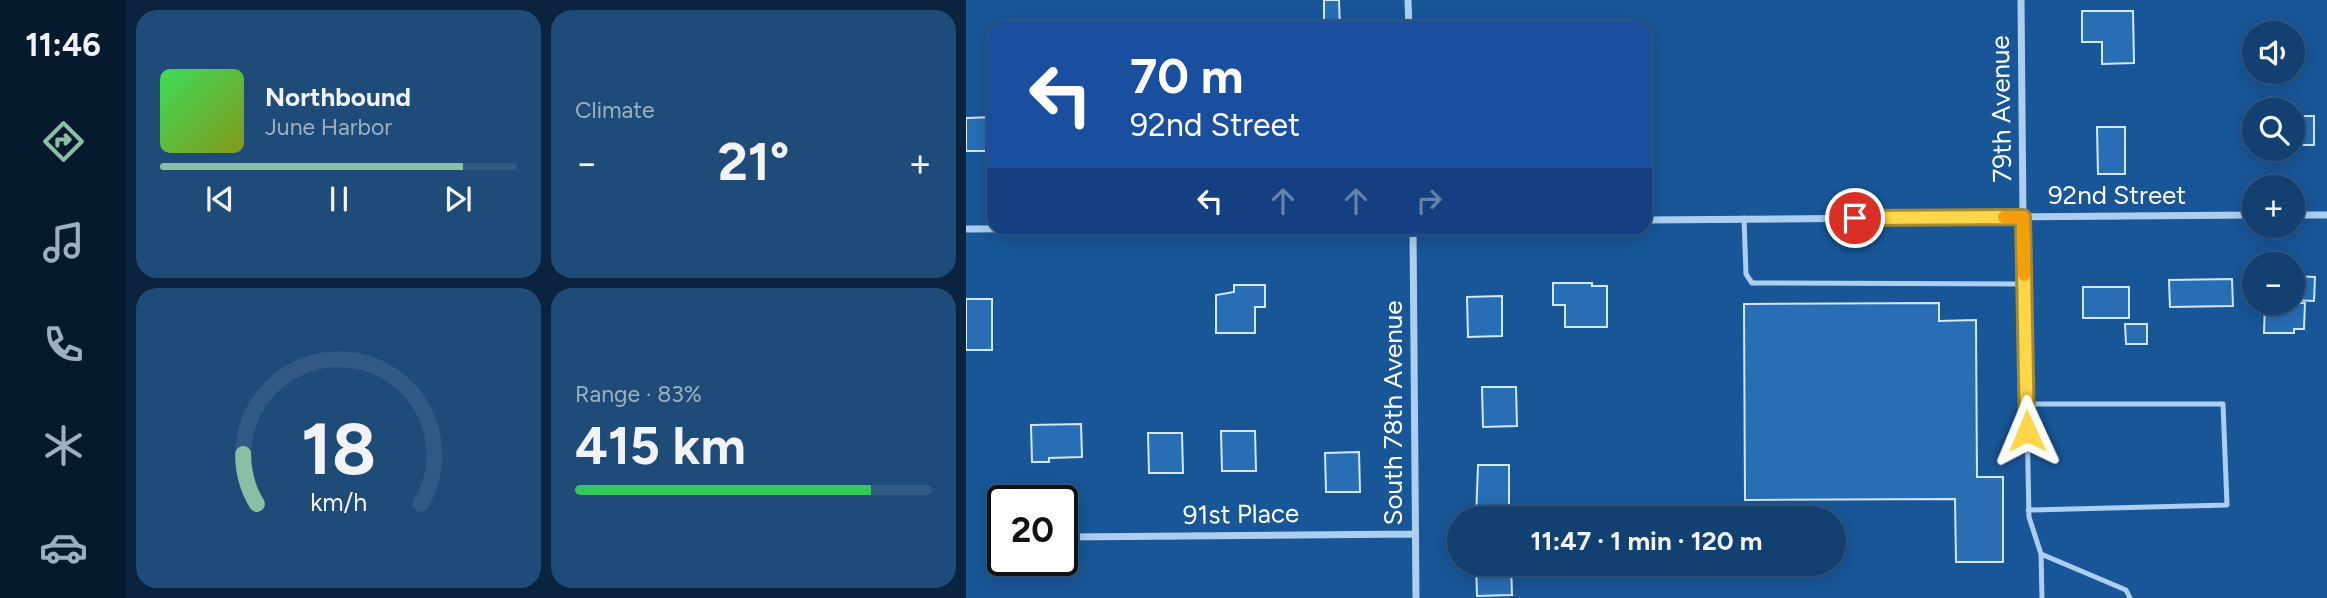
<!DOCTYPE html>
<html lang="en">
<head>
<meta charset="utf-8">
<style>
  body { margin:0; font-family:Figtree,sans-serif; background:#1f4b79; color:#f1f3f6; height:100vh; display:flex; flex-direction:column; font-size:26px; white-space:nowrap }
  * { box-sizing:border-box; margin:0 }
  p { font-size:23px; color:#9cafc3 }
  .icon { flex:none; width:38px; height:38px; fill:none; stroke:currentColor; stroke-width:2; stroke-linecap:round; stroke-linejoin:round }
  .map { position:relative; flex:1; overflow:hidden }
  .details { display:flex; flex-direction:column; gap:10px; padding:10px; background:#0a233e; width:840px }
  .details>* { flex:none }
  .hud { position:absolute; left:21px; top:21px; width:665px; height:214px; border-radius:21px; box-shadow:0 4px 18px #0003,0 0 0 2px #315984; background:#1a4fa0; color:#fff; overflow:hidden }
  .fabs { position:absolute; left:1276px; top:21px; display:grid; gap:14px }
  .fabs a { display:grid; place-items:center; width:63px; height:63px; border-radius:50%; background:#124071; box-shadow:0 4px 18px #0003,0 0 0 2px #315984; font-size:35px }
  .speed { position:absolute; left:21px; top:485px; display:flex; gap:14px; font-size:35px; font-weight:700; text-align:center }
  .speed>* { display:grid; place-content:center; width:91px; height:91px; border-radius:50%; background:#124071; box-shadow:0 4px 18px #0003,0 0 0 2px #315984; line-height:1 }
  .speed .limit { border:4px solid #111; border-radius:10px; background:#fff; color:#111 }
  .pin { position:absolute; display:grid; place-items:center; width:60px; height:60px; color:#fff; margin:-30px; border:4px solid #fff; border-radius:50%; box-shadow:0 2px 7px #0007 }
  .me { position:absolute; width:77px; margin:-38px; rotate:359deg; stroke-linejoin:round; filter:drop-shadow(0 0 5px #0008) }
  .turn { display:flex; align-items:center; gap:24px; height:147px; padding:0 28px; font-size:32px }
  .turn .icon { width:91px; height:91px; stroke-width:2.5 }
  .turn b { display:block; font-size:49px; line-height:60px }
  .lanes { display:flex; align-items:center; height:66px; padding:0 28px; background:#0003; justify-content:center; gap:35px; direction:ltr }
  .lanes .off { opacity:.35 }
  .big { font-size:52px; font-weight:700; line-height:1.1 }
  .details .widget { flex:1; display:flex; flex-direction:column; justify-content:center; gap:10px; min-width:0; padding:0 24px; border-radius:21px; background:#1f4b79 }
  .details .dial { align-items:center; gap:0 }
  .dial svg { height:182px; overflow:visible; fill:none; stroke:#315984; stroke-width:7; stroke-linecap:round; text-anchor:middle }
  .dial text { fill:#f1f3f6; stroke:none }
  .song { display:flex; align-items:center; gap:21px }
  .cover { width:84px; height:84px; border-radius:10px; background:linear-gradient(135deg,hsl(130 70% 55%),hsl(70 70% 35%)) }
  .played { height:7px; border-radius:4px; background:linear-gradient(90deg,#8abfa5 85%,#315984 85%) }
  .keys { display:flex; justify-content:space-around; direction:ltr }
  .heat { display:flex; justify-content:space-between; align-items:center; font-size:38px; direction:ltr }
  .charge { height:10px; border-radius:5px; background:linear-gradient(90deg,#34c759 83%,#315984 0) }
  .details .tiles { flex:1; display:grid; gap:10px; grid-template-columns:repeat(2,1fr) }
  .trip { position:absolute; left:481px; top:506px; width:399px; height:70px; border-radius:35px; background:#124071; box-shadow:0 4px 18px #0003,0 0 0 2px #315984; font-weight:700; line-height:70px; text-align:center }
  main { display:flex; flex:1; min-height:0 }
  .menu { display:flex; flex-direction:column; width:126px; justify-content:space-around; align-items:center; background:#071a2d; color:#9cafc3 }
  .menu .icon { width:49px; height:49px }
  .menu .current { color:#8abfa5 }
  .menu b { font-size:32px; color:#f1f3f6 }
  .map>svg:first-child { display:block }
</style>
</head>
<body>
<main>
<nav class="menu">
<b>11:46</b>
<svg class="icon current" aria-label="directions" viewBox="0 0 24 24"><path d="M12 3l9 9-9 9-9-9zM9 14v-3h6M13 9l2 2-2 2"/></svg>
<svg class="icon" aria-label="music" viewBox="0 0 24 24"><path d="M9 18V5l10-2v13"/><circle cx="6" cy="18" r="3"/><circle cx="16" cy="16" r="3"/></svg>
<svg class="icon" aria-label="phone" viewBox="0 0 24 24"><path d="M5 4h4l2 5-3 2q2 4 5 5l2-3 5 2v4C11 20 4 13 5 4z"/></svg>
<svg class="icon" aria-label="climate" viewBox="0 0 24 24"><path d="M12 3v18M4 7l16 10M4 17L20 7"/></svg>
<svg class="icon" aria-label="car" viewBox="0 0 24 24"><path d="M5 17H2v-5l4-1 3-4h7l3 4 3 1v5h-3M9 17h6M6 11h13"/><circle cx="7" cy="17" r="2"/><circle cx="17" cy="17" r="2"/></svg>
</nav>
<section class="details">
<div class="tiles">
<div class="widget">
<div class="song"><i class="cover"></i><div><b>Northbound</b><p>June Harbor</p></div></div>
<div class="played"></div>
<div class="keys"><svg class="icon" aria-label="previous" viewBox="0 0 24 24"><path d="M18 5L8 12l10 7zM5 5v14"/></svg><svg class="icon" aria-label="pause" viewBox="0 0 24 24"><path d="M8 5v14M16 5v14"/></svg><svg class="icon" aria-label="next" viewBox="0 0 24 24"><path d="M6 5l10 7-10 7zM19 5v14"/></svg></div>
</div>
<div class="widget"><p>Climate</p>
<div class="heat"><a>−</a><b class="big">21°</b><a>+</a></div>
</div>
<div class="widget dial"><svg viewBox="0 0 100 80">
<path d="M14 69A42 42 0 1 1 86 69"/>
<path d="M14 69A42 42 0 0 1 8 47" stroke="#8abfa5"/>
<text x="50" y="56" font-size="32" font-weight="700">18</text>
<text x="50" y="72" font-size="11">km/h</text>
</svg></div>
<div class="widget"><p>Range · 83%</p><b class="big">415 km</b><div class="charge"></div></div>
</div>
</section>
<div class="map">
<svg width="1361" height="598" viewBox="0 0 1361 598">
  <rect width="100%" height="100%" fill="#185697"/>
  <path fill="#276eb5" stroke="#d3e8fc" stroke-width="2" d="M 358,0 L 373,0 L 374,28 L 358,28 Z
    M 1116,11 L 1167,11 L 1168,63 L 1136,64 L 1136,42 L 1116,42 Z
    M 1326,116 L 1348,116 L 1348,145 L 1326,145 Z
    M 28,117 L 28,151 L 0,151 L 0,118 Z
    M 1131,127 L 1159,127 L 1159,174 L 1132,174 Z
    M 1326,276 L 1349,277 L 1348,301 L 1326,300 Z
    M 1266,279 L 1267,306 L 1204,307 L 1203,280 Z
    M 587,283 L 626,283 L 626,286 L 641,286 L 641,327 L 599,327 L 599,305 L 587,305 Z
    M 268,285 L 299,285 L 299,307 L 289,307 L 289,333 L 250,333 L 250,295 L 268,292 Z
    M 1117,287 L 1163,287 L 1163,318 L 1117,318 Z
    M 536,296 L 536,336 L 502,337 L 501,297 Z
    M 0,299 L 26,299 L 26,350 L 0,350 Z
    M 973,303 L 973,321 L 1010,320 L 1011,477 L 1037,477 L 1037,562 L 990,562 L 989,499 L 779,500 L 778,304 Z
    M 1299,303 L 1339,303 L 1338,329 L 1328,329 L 1328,333 L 1298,333 Z
    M 1159,324 L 1181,324 L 1181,344 L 1160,344 Z
    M 516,387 L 550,387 L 551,426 L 517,427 Z
    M 115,424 L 116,457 L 83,458 L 83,462 L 66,462 L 65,425 Z
    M 255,431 L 289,431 L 290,471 L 256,471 Z
    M 182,433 L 216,433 L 217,473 L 183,473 Z
    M 393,452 L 394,492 L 360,492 L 359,453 Z
    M 512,465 L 543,465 L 543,518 L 510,518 Z
    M 510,564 L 545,564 L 546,595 L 511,596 Z"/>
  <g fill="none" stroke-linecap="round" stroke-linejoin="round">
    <path stroke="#accff1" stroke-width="5" d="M 1057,217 L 1063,517 L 1075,554 L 1076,598
      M 778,218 L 780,274 L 786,283 L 1058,284
      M 1061,404 L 1257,404 L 1261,505 L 1062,510
      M 1075,554 L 1160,590 L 1164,598"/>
    <path stroke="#accff1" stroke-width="7" d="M 442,0 L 443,28
      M 1055,0 L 1057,217
      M 1326,215 L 1361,215
      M 679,220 L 1288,215
      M 447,228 L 450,598
      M 0,229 L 198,228
      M 102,537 L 449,534"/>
  </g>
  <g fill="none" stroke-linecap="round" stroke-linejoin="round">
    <defs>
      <path id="route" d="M 889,218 L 1057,217 L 1061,431"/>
    </defs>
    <use href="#route" stroke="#a68a30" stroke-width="18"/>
    <use href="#route" stroke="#ffd54a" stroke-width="12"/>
    <path stroke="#f59e0b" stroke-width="12" d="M 1038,217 L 1057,217 L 1058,275"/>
  </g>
  <g text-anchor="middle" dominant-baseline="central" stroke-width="7" stroke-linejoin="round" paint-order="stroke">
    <g font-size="26" fill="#fff" stroke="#185697">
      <text transform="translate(1035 109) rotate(-91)">79th Avenue</text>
      <text x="1151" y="195">92nd Street</text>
      <text transform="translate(427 413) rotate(-90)">South 78th Avenue</text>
      <text transform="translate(275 514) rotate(-1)">91st Place</text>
    </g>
  </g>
</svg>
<div class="fabs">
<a><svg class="icon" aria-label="sound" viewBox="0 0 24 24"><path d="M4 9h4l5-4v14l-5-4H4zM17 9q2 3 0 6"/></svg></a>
<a><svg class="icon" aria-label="search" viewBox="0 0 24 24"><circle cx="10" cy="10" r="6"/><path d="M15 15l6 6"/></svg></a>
<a>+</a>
<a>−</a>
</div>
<div class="speed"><div class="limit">20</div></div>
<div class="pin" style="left:889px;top:218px;background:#d93025"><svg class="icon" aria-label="arrive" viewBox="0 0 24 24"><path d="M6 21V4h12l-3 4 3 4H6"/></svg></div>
<svg class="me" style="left:1061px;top:431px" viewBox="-20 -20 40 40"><path d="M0-17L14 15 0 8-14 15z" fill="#ffd54a" stroke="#fff" stroke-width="4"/></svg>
<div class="trip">11:47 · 1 min · 120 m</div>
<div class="hud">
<div class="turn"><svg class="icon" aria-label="left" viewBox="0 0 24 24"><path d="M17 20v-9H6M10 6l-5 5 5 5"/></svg><div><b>70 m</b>92nd Street</div></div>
<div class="lanes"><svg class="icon" aria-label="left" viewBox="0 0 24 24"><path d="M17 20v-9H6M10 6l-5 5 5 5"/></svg><svg class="icon off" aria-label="ahead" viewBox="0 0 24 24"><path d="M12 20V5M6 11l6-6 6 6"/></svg><svg class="icon off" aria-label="ahead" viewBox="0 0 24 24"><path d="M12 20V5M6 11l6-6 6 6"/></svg><svg class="icon off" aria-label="right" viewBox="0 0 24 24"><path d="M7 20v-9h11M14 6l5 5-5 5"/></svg></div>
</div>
</div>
</main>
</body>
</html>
